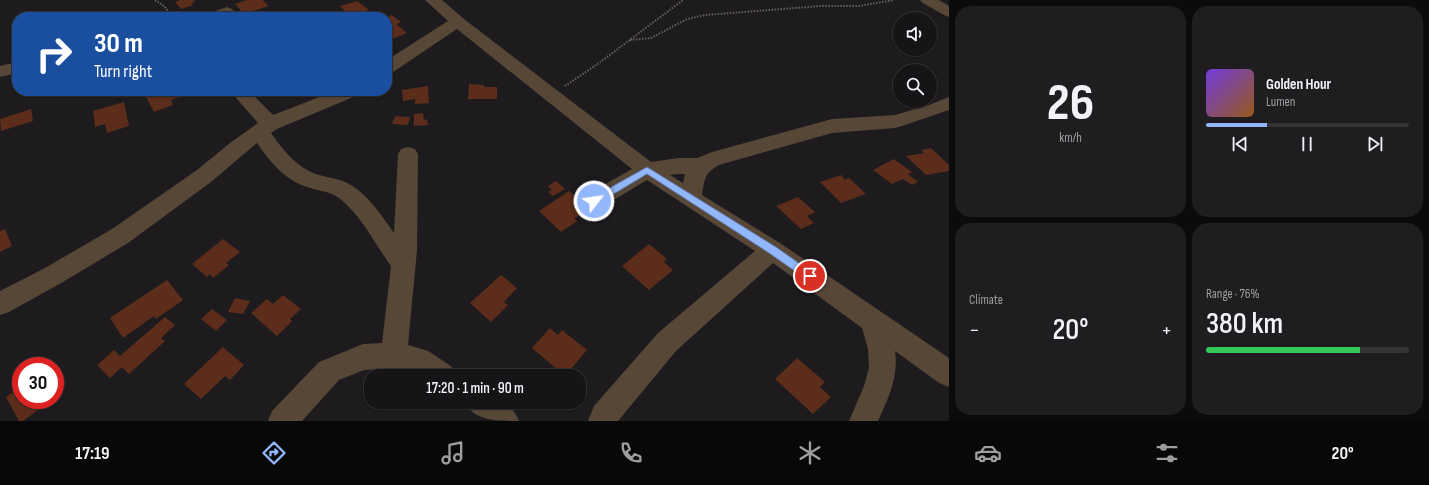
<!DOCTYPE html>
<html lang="en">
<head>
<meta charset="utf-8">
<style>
  body { margin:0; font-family:"Sofia Sans Condensed",sans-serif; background:#1f1d1f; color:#f1f3f6; height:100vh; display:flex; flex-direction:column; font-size:15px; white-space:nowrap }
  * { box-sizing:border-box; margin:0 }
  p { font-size:13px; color:#9e9ea1 }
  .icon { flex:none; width:22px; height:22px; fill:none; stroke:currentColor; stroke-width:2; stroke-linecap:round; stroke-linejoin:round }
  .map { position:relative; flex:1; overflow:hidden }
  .details { display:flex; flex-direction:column; gap:6px; padding:6px; background:#0c0b0c; width:480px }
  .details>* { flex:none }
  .guide { position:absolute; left:12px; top:12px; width:380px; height:84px; border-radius:16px; box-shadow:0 1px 3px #0004,0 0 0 1px #353335; background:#1a4fa0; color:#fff; overflow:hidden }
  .buttons { position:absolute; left:893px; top:12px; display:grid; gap:8px }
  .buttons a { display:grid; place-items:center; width:44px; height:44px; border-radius:50%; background:#161416; box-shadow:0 1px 3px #0004,0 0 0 1px #353335; font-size:20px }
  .speed { position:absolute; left:12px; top:357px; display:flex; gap:8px; font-size:20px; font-weight:700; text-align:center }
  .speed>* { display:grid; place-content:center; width:52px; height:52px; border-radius:50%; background:#161416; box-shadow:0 1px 3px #0004,0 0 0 1px #353335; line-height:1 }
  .speed .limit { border:6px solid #d22; background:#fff; color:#111 }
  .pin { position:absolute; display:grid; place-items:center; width:34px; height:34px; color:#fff; margin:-17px; border:2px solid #fff; border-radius:50%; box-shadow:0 1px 4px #0007 }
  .me { position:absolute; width:44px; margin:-22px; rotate:60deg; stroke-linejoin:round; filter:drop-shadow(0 0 3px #0008) }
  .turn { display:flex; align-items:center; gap:14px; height:84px; padding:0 16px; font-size:18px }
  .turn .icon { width:52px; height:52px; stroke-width:2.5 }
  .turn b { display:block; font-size:28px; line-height:34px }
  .big { font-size:30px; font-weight:600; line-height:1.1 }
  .details .tile { flex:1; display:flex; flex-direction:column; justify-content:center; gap:6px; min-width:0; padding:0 14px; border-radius:16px; background:#1f1d1f }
  .details .dial { align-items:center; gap:0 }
  .dial b { font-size:52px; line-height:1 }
  .song { display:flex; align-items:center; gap:12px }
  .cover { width:48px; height:48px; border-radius:6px; background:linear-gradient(135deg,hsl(260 70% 55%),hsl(30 70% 35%)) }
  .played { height:4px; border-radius:2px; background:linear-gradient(90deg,#93b7fd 30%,#353335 30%) }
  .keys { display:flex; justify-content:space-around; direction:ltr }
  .heat { display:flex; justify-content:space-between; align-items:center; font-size:22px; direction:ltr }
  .charge { height:6px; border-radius:3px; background:linear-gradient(90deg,#34c759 76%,#353335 0) }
  .details .tiles { flex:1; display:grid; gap:6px; grid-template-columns:repeat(2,1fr) }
  .trip { position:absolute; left:364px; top:369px; width:222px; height:40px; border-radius:16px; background:#161416; box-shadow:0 1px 3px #0004,0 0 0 1px #353335; font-weight:600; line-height:40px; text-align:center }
  .menu { display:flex; height:64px; justify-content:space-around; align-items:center; background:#090809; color:#9e9ea1 }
  .menu .icon { width:28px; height:28px }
  .menu .selected { color:#93b7fd }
  .menu b { font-size:18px; color:#f1f3f6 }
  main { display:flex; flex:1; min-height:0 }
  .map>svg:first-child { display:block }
</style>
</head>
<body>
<main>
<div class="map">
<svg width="949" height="421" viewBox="0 0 949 421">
  <rect width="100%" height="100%" fill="#1e1b1e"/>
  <path fill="#5c2d1a" d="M 180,0 L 194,0 L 195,2 L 191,3 L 193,5 L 181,9 L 175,2 Z
    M 247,0 L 263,0 L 268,6 L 244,14 L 235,4 Z
    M 357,1 L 369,10 L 346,17 L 343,14 L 347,13 L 340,6 Z
    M 392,15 L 401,22 L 396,24 L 407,33 L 387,41 L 387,18 Z
    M 469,84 L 484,85 L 484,87 L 497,87 L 497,99 L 468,99 Z
    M 428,86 L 429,103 L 415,104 L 415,99 L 403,101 L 402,90 Z
    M 157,91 L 178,91 L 182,96 L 171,100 L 173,105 L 154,112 L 145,95 Z
    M 124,102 L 129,126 L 107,133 L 105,124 L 95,127 L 93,111 Z
    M 31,109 L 33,121 L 1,131 L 0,119 Z
    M 423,113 L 424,120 L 427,119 L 428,125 L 414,126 L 414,114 Z
    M 395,116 L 410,117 L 408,125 L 392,124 Z
    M 931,148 L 949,165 L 949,171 L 926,175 L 906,156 L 924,153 L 921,150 Z
    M 894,159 L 912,172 L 908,174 L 918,182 L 912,185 L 903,179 L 892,184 L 873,170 Z
    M 841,175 L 845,180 L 849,178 L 866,194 L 841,203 L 820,182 Z
    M 556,181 L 565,189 L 553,196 L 548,192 L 552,190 L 548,186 Z
    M 569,191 L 589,208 L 574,219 L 577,221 L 561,232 L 539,211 Z
    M 798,197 L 815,212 L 807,216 L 814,223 L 801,229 L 776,206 Z
    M 5,229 L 12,246 L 0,252 L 0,231 Z
    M 223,239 L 240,252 L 226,263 L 229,265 L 213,278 L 210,274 L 207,277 L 192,264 Z
    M 649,244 L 667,259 L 664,262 L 673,270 L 649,290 L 622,266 Z
    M 501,275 L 517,288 L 504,302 L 508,305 L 491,322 L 470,303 Z
    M 167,280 L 183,300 L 156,319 L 154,316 L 123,338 L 110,318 Z
    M 283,295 L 301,309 L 290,319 L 292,321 L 277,336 L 251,313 L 267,299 L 273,304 Z
    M 235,298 L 250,301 L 243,314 L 228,312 Z
    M 212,309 L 227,320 L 216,331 L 201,319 Z
    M 165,317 L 175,325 L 161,338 L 165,341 L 129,374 L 122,367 L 110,378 L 97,365 L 114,350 L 120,356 Z
    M 550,328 L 558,335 L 562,330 L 587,350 L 565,376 L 532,348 Z
    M 223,347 L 244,365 L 230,380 L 225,376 L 201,399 L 184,384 Z
    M 797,358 L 825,382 L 820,387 L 831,397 L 813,414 L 775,379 Z
    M 55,367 L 66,384 L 55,392 Z
    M 21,387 L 21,400 L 50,401 L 23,421 L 19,421 L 6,397 Z"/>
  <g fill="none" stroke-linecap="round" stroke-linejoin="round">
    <path stroke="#636063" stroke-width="2" stroke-dasharray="1.5 1.5" stroke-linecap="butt" d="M 155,0 L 164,6 L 173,17
      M 630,40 L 651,38 L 687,19 L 705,15 L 821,6 L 859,6 L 894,0
      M 565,86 L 599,63 L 683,0"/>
    <path fill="#574737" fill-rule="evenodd" d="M 425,0 L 442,0 L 464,19 L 651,162 L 678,158 L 697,158 L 712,152 L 832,119 L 895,115 L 929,105 L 949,97 L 949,110 L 902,126 L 895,128 L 832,133 L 719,165 C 704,174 705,178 702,195 L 780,243 L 949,358 L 949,387 L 939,383 L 895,351 C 899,376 888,399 878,421 L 849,421 L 864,386 L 869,368 L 868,349 L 862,328 L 773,263 L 676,351 L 618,421 L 588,421 L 594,406 L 658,333 L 755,251 L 647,180 L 602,207 L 594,209 L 586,207 L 583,201 L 586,195 L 632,169 L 457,29 L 393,72 L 387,73 L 387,60 L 448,21 ZM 678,174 L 685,174 L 683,183 L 670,175 Z
      M 920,0 L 939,0 L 949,6 L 949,17 L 944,15 L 923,3 Z
      M 227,7 L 232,9 L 235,12 C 229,20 213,17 204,17 L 206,14 Z
      M 17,62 L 17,73 L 0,77 L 0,66 Z
      M 230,91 L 249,91 L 273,115 L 335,91 L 361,91 L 358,95 L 277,129 L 271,133 C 283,150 298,169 319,175 C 330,178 341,179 351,185 C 369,196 382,216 394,233 L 398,154 L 401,149 L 408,147 L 415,149 L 418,154 L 417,250 L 408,345 L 428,351 L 451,366 L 455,376 L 418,376 L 412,372 L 394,368 L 364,370 L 339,380 L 302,421 L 268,421 L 272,411 L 319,362 L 363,344 L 382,343 L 391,266 C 374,243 362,216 339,198 C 330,191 318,191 307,187 C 285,180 270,162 257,143 L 211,182 L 128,243 L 63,282 L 9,312 L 0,315 L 0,291 L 45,268 L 112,229 L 197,170 L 230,143 L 258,123 Z
      M 464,402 C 487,402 509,395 519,421 C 496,421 475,421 464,402 Z"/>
  </g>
  <path fill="#93b7fd" stroke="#6077a4" d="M 647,167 L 776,247 L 813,273 L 814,276 L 813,279 L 810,280 L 806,279 L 769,253 L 647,174 L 597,204 L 590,204 L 589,201 L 590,199 Z"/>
</svg>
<div class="buttons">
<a><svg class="icon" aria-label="sound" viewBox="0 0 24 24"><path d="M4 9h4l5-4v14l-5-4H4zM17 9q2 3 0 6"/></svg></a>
<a><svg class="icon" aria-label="search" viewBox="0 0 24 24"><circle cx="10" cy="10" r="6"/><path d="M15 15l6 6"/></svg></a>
</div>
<div class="speed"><div class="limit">30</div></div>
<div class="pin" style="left:810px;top:276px;background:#d93025"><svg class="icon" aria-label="arrive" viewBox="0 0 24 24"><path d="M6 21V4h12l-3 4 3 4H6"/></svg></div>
<svg class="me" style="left:594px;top:201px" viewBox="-20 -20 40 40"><circle r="17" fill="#93b7fd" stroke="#fff" stroke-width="3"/><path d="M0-11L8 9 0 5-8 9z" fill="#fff"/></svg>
<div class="trip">17:20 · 1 min · 90 m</div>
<div class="guide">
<div class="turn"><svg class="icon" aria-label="right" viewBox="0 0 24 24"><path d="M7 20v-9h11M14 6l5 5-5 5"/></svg><div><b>30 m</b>Turn right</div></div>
</div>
</div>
<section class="details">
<div class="tiles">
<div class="tile dial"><b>26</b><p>km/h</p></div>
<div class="tile">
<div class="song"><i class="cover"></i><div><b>Golden Hour</b><p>Lumen</p></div></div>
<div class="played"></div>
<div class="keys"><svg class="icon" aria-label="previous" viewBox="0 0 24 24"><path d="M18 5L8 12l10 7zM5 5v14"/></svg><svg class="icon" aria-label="pause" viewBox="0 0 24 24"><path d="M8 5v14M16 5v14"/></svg><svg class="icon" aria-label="next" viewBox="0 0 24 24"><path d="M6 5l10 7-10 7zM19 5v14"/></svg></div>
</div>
<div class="tile"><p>Climate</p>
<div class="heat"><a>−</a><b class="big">20°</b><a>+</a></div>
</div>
<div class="tile"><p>Range · 76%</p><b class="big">380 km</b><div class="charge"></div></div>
</div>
</section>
</main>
<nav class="menu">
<b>17:19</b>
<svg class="icon selected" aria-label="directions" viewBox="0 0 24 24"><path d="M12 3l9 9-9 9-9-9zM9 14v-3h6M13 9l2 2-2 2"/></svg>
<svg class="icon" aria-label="music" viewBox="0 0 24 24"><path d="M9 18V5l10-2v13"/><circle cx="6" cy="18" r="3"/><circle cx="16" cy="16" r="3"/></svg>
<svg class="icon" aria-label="phone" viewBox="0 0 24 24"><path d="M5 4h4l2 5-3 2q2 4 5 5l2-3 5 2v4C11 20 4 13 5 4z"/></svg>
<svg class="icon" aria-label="climate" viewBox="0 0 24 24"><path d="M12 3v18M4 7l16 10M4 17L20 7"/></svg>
<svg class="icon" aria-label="car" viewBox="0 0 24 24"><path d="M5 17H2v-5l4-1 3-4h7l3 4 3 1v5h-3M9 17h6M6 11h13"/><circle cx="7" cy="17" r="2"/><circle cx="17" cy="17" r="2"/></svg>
<svg class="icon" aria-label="filters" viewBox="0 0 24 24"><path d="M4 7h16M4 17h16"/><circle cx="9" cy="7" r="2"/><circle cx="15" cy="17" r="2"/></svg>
<b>20°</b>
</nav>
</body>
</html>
